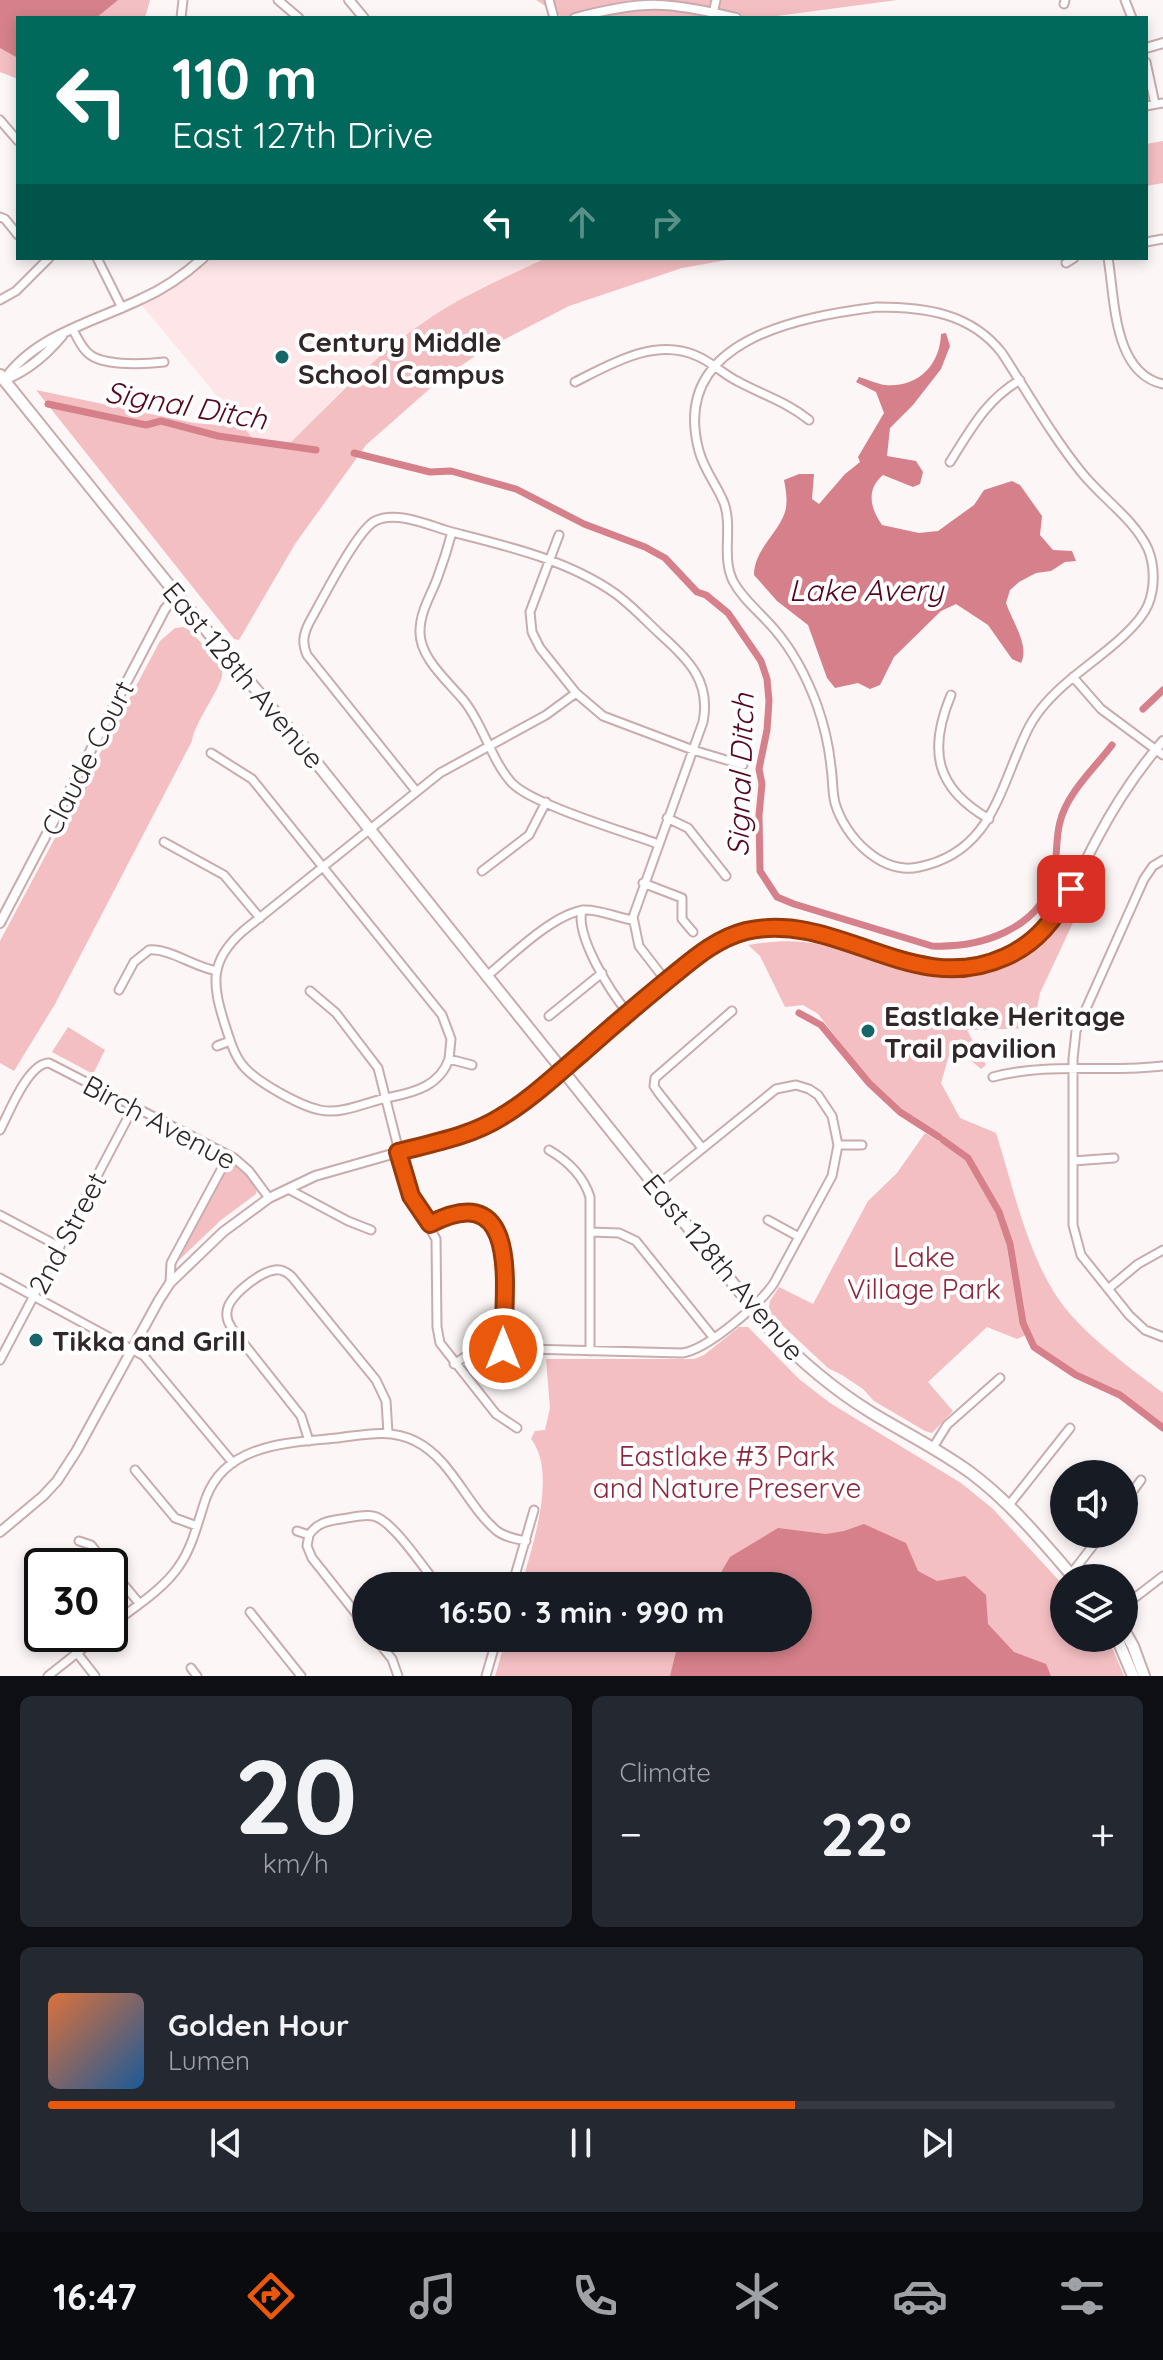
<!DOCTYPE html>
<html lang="en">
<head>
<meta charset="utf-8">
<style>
  body { margin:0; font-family:Quicksand,sans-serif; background:#242831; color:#f1f3f6; height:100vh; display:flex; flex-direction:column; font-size:30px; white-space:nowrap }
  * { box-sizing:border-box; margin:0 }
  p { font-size:26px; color:#9ea1a6 }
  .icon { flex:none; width:44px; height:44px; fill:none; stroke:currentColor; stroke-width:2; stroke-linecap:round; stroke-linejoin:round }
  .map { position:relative; height:1676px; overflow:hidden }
  .details { display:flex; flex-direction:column; gap:20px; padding:20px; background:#0d0f14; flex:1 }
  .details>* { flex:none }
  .hud { position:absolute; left:16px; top:16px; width:1132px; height:244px; border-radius:0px; box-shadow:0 4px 12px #0003; background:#00695c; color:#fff; overflow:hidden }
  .fabs { position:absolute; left:1050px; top:1460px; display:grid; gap:16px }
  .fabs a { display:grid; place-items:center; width:88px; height:88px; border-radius:50%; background:#171b24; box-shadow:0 4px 12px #0003; font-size:40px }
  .speed { position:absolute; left:24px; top:1548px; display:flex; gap:16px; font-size:40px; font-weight:700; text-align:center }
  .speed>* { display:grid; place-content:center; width:104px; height:104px; border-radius:50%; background:#171b24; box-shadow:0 4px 12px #0003; line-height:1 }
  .speed .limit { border:4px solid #111; border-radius:12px; background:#fff; color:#111 }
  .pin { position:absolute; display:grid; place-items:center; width:68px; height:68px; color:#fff; margin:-34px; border-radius:16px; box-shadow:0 4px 12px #0006 }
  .me { position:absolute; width:88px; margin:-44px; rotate:0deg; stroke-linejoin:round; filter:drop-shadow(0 0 6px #0008) }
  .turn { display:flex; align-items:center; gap:28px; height:168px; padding:0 24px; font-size:36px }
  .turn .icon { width:104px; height:104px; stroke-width:2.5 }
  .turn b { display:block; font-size:56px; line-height:68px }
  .lanes { display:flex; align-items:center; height:76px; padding:0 24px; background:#0003; justify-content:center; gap:40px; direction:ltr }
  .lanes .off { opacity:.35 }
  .big { font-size:60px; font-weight:800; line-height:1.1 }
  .details .card { flex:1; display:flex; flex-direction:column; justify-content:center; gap:12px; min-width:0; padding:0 28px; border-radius:12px; background:#242831 }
  .details .dial { align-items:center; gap:0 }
  .dial b { font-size:104px; line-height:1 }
  .song { display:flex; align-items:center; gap:24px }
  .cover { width:96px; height:96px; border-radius:12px; background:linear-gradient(135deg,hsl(20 70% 55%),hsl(210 70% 35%)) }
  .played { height:8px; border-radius:4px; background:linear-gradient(90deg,#ea580c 70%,#363941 70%) }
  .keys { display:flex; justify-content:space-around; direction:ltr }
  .heat { display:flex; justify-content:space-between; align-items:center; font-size:44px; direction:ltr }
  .details .tiles { flex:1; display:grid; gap:20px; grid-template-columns:1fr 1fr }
  .card:last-child { grid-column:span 2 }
  .trip { position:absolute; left:352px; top:1572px; width:460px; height:80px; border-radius:40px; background:#171b24; box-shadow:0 4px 12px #0003; font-weight:800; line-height:80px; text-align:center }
  .dock { display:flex; height:128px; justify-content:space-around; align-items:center; background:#090b0e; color:#9ea1a6 }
  .dock .icon { width:56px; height:56px }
  .dock .on { color:#ea580c }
  .dock b { font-size:36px; color:#f1f3f6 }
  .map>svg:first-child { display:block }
</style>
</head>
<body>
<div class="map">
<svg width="1163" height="1676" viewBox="0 0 1163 1676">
  <rect width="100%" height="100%" fill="#fcf6f6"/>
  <path fill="#fee6e8" d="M 203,258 L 546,258 L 475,291 L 430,318 L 357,375 L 291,442 L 252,438 L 138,301 Z"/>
  <path fill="#f4bfc3" d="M 0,0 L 150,0 L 145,18 L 18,18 L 18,79 L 0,72 Z
    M 536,0 L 897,0 L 762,18 L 564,18 Z
    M 1163,141 L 1163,183 L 1146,186 L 1146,144 Z
    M 546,258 L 738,258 L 682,268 L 569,306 L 482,351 L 434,385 L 366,445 L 295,544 L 239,640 L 234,639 L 36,390 L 194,423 L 243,427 L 252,438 L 291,442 C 335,399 377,353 430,318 C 466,294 506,277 546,258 Z
    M 183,627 L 189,630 C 199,641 216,656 222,671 C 226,682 194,722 192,741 L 55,1004 L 14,1071 L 0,1063 L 0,941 L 160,641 L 175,628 Z
    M 1079,910 L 1040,993 L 1033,1028 L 967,1030 L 986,1065 L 981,1069 L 952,1045 L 941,1083 L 960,1118 L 996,1133 C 1014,1189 1027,1256 1062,1304 C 1087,1337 1130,1368 1163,1393 L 1163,1426 L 1114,1388 L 1080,1374 L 1037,1346 L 1024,1323 L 1015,1258 L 1005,1218 L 972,1158 L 905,1112 L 868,1079 L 818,1014 L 803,1005 L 785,1007 L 760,956 L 748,945 C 773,941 797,939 822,945 C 869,957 916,983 966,977 C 991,975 1021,964 1038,945 C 1052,931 1059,915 1079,910 Z
    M 68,1027 L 105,1050 L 93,1074 L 52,1052 Z
    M 925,1133 L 968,1159 L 995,1211 L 1006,1242 L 1019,1320 L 1026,1335 L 1017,1339 L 987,1327 L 928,1382 L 953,1411 L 932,1433 L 925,1431 L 874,1401 L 863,1389 L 842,1375 L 828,1368 L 768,1312 L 770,1301 L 779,1287 L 813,1304 L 868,1201 L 897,1173 Z
    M 233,1164 L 245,1173 L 257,1189 L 256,1194 L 221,1220 L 178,1261 L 227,1166 Z
    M 739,1327 L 748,1327 L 799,1379 L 830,1403 L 961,1483 L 993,1509 L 1064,1586 L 1064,1638 L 1108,1638 L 1124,1676 L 495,1676 L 506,1638 L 798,1638 L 798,1586 L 521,1586 C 532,1547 558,1473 531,1439 L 535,1431 L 545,1430 L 550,1408 L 546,1359 L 694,1359 L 704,1355 Z"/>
  <path fill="#d5808a" d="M 0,0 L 118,0 L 96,18 L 18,18 L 18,58 L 0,48 Z
    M 946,333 L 950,346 L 941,369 L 913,405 L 890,428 L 887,456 L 916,461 L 923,472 L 920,484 L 913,487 L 883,475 C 866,489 870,508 882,525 L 919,533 L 938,531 L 974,505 L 984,490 L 1012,481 L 1020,485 L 1042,516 L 1040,535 L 1053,550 L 1072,551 L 1076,561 L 1065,562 L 1051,571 L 1036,573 L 1019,582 L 1010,590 L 1006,603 C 1012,621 1030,646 1021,663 L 1012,659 L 988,625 L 956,604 L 941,611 L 894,657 L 880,685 L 870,689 L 858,683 L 835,688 L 827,678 L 808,625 L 777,601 L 754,575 C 754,550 777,535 785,512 C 788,502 786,490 784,480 L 799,474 L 814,474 L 812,499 L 819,504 L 845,474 L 860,462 L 858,457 L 884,413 L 876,392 L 856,382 L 859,377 C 867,379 877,384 885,385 C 918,388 940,365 941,334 Z
    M 864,1524 L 906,1543 L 918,1571 L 937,1581 L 965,1576 L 986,1595 L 988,1624 L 1014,1652 L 1046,1664 L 1051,1676 L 670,1676 L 676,1652 L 683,1638 L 798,1638 L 798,1586 L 713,1586 L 730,1557 L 778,1528 L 826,1534 L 844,1531 Z"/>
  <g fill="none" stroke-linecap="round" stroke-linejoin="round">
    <path stroke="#d5808a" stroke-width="7" d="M 48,404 L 146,425 L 161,421 L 218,436 L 316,450
      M 354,453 L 430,472 L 451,471 L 516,489 L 584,524 L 645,547 L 665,558 L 697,592 L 706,595 L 728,613 L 761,661 L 767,679 L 769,701 L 767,730 L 759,769 L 762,784 L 759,815 L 760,871 L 777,897 L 794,904 L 932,946 C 979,948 1039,930 1053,878 C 1058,860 1055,840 1060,822 C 1067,793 1094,769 1112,745
      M 1143,709 L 1163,690
      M 799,1013 L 821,1025 L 869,1083 L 900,1112 L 939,1137
      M 943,1140 L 968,1158 L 999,1212 L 1010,1244 L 1023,1323 L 1034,1347 L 1076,1375 L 1120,1395 L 1163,1428"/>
    <defs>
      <path id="minor" d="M 278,0 L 299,18
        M 549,0 L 554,18
        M 1125,0 L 1132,18
        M 1064,4 L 1065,0
        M 181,18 L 183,0
        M 712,18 L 716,0
        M 1146,62 L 1155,104
        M 1146,106 L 1163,103
        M 0,120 L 18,141
        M 0,217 L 5,219 L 18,235
        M 1146,242 L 1163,239
        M 97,258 L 122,308
        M 1108,258 C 1115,299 1113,373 1163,384
        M 1066,263 L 1074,258
        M 0,300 L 16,291 L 49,258
        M 877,307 C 925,307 971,313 1002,353 C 1028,393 1052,436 1082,473 C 1102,498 1134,519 1148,549 C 1155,566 1155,588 1148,605 C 1137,631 1093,660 1071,679 C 1054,693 1039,708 1029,727 C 1000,784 994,852 919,867 C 881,875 845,837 835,803 C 832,791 833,779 831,767 C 829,746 824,725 817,705 C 807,678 793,651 775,630 C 761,613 743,600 733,581 C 721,556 733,528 724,503 C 717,485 704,470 699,451 C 669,340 798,317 877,307 Z
        M 73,330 C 78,339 83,351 92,356 C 108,366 146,364 164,362
        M 575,382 C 611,364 655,337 697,356 C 712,362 724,375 739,382 C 763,395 787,402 809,420
        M 950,462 C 971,429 986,400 1020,380
        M 452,532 C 448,547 443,563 437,579 C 431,595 420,612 420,631 C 419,658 449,682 465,702 C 484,727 491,759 511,782 C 530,804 626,832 658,844
        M 559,535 L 530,612 L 532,632 L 540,648 L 576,693 L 603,716 L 693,750 L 743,765
        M 1073,677 L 1101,709 L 1163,755
        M 951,695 C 928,750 935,788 989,819
        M 211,753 L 252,779 L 442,1015 L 451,1039 L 449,1059 L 472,1065
        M 416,791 L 307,655 C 302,643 303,635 309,623 C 321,602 357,530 375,521 C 397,510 430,526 452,532 C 507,546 568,560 616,594 C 632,606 646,621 661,635 C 689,660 711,682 703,722 L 633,917 L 639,946 L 666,981
        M 667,818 L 688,828 L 726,876
        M 164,842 L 224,875 L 260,918
        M 1163,860 L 1153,866 L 1144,879 L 1076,1031 L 1073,1059 L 1073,1225 L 1081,1255 L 1129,1315 L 1145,1330 L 1163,1337
        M 482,871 L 529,835 L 546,802
        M 643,883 L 682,898 L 682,919 L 693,932
        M 582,910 C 575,936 611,993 628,1013
        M 487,976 C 511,956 553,914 584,910 C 599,909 618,918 633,920
        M 119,990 L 134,962 L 149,950 C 169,948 194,967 217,971
        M 310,991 L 336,1013 L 378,1068 L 409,1191 L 436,1239 L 437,1327 L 440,1343 L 496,1414 L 517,1428
        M 549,1016 L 602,973
        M 217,1046 L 230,1041
        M 449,1059 C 440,1085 416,1092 391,1097 C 368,1101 343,1115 320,1110 C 300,1106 259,1083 245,1068 C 234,1056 230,1040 225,1025 C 212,984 209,961 243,931 L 440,773 L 546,715 L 576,693
        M 993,1077 C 1048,1062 1107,1073 1163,1066
        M 0,1130 C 9,1113 28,1063 49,1063 L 234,1158 L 249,1171 L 269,1198
        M 838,1145 L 862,1145
        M 702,1148 L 658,1092 L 654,1086 L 655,1078 L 732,1011
        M 549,1150 C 568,1161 583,1175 590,1197 L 590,1351
        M 1073,1161 L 1114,1158
        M 288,1189 L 348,1221 L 371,1230
        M 0,1215 L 60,1247
        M 768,1220 L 799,1237
        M 430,1224 C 525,1175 503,1294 503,1349
        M 590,1232 L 619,1233 L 636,1241 L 713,1337
        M 0,1278 L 144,1356 L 233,1463
        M 170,1283 L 171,1263 L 229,1155
        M 1108,1289 L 1138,1264 L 1163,1250
        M 0,1360 L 134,1106
        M 454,1364 L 475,1350 L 487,1348 L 682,1353 C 707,1350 760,1304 774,1283 L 832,1176 L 838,1145 L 832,1116 L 818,1095 L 809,1089 L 796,1085 L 776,1089 L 655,1187
        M 309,1441 L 301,1416 L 233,1330 C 229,1324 226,1319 227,1312 C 228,1296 260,1272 275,1270 C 282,1269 287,1272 292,1277 L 376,1380 L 386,1401 L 388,1433
        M 932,1449 L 947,1425 L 1000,1378
        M 135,1470 L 175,1518 L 197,1526
        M 1124,1503 L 1141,1480
        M 1009,1505 L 1070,1428
        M 297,1531 L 309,1535
        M 309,1535 C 317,1523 327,1521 341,1519 C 351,1518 363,1514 373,1516 C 392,1519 425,1570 438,1586
        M 309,1535 L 307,1546 L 312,1558 L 366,1626
        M 79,1541 L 91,1545 L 108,1566
        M 110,1568 L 139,1603
        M 1071,1574 L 1102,1534
        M 512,1586 L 534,1510
        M 1124,1606 L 1163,1576
        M 250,1612 L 301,1676
        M 110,1626 C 133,1608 163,1590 179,1566 C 193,1546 198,1521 206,1498 C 226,1443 289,1443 337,1438 C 363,1435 390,1428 415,1441 C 452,1459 466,1505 497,1531 C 505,1537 516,1539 526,1541
        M 375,1638 L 392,1659 L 398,1676
        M 77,1653 L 95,1676
        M 191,1668 L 197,1676
        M 48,1676 L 101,1634
        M 486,1676 L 497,1638"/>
      <path id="tertiary" d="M 349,0 L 364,18
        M 575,18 C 643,0 668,1 736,18
        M 1146,48 L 1163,43
        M 4,380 C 35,335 94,322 141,299 C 164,289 184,275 203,258
        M 4,380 C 28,371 46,355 62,336
        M 0,923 L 165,609 L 177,595
        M 0,1532 L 43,1496 L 57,1481 L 77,1450 L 159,1300 L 170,1283 L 223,1232 L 269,1198 L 315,1176 L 473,1131 L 500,1119 L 562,1070 L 699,955 C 723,939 749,926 778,927 C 865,929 938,1006 1024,947 C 1062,921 1077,875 1098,837 C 1116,803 1138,770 1163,741"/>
      <path id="secondary" d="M 0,375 L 177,595 L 299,741 L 768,1327 C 799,1360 833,1389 872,1413 C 905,1433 940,1450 971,1473 C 1011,1503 1042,1541 1074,1578
        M 1124,1630 L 1133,1646 L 1144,1676
        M 1117,1638 L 1133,1676"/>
    </defs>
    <use href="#minor" stroke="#c9acae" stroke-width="11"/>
    <use href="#tertiary" stroke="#c9acae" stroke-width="12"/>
    <use href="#secondary" stroke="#c9acae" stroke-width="14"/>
    <use href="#minor" stroke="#fff" stroke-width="7"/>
    <use href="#tertiary" stroke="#fff" stroke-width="8"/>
    <use href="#secondary" stroke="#fff" stroke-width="10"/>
  </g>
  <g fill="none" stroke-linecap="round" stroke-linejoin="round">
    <defs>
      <path id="route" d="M 503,1349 C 503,1295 524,1175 430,1224 L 411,1196 L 398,1152 C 433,1143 471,1136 501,1117 C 530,1100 556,1075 582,1053 C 609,1029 637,1005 665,982 C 690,962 714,939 746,931 C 837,910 913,999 1005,957 C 1037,943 1055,919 1071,889"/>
    </defs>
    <use href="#route" stroke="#983908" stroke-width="20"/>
    <use href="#route" stroke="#ea580c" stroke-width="14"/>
  </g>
  <g fill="#166568" stroke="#fff" stroke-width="3">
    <circle cx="282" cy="357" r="8"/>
    <circle cx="868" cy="1031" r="8"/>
    <circle cx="36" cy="1340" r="8"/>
  </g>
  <g text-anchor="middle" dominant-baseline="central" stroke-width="8" stroke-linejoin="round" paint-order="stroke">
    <g font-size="28" font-weight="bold" fill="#322728" stroke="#fff" text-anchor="start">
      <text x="298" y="341">Century Middle<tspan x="298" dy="32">School Campus</tspan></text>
      <text x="884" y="1015">Eastlake Heritage<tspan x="884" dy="32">Trail pavilion</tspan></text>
      <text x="52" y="1340">Tikka and Grill</text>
    </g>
    <g font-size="28" fill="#322728" stroke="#fff">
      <text transform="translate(244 675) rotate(50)">East 128th Avenue</text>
      <text transform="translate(87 758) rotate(-63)">Claude Court</text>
      <text transform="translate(160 1122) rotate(28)">Birch Avenue</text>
      <text transform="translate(67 1233) rotate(-62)">2nd Street</text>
      <text transform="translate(724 1267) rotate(50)">East 128th Avenue</text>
    </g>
    <g font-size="28" fill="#8c273d" stroke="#fff">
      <text x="924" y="1256">Lake<tspan x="924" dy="32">Village Park</tspan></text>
      <text x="727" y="1455">Eastlake #3 Park<tspan x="727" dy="32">and Nature Preserve</tspan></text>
    </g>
    <g font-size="30" font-style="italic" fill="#55071d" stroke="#fff">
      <text transform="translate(186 405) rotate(10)">Signal Ditch</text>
      <text x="866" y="590">Lake Avery</text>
      <text transform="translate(740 775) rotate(-88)">Signal Ditch</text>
    </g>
  </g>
</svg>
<div class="fabs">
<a><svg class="icon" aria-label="sound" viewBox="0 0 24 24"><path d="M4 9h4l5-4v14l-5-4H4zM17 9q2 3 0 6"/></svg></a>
<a><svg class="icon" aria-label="layers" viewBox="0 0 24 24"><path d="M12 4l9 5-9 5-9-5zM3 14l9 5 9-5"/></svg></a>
</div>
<div class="speed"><div class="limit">30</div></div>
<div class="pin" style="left:1071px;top:889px;background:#d93025"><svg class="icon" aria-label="arrive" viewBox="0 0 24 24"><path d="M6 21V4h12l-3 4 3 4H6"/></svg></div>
<svg class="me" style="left:503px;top:1349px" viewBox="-20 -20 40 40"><circle r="17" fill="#ea580c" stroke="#fff" stroke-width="3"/><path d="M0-11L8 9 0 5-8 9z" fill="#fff"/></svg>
<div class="trip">16:50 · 3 min · 990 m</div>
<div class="hud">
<div class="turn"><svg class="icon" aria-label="left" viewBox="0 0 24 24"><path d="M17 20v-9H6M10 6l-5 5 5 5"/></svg><div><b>110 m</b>East 127th Drive</div></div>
<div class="lanes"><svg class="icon" aria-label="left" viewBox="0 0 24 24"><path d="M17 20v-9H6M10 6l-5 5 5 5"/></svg><svg class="icon off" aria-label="ahead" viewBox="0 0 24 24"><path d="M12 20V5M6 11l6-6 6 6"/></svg><svg class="icon off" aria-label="right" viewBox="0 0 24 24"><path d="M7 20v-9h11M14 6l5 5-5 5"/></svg></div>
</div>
</div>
<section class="details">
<div class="tiles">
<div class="card dial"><b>20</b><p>km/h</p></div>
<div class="card"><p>Climate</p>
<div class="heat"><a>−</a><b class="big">22°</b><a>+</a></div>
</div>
<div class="card">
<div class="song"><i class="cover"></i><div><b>Golden Hour</b><p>Lumen</p></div></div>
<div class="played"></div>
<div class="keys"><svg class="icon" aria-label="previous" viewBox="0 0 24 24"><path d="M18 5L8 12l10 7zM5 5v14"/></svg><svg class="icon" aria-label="pause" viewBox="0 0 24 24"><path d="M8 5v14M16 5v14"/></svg><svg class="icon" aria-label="next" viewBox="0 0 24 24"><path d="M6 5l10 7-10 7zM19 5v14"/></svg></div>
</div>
</div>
</section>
<nav class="dock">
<b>16:47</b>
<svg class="icon on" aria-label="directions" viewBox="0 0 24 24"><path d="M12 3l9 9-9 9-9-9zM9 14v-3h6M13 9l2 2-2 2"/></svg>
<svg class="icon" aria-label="music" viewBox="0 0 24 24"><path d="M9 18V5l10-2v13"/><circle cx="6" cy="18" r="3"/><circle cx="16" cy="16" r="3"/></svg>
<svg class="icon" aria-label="phone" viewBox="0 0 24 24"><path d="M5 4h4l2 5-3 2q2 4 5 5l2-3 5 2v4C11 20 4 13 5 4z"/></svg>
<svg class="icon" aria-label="climate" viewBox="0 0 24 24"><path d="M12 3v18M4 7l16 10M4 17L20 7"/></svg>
<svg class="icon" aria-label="car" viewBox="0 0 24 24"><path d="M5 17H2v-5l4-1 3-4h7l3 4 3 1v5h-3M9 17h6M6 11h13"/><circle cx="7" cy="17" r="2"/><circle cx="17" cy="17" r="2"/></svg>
<svg class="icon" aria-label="filters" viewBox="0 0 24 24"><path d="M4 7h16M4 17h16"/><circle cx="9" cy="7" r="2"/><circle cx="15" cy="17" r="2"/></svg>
</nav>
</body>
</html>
